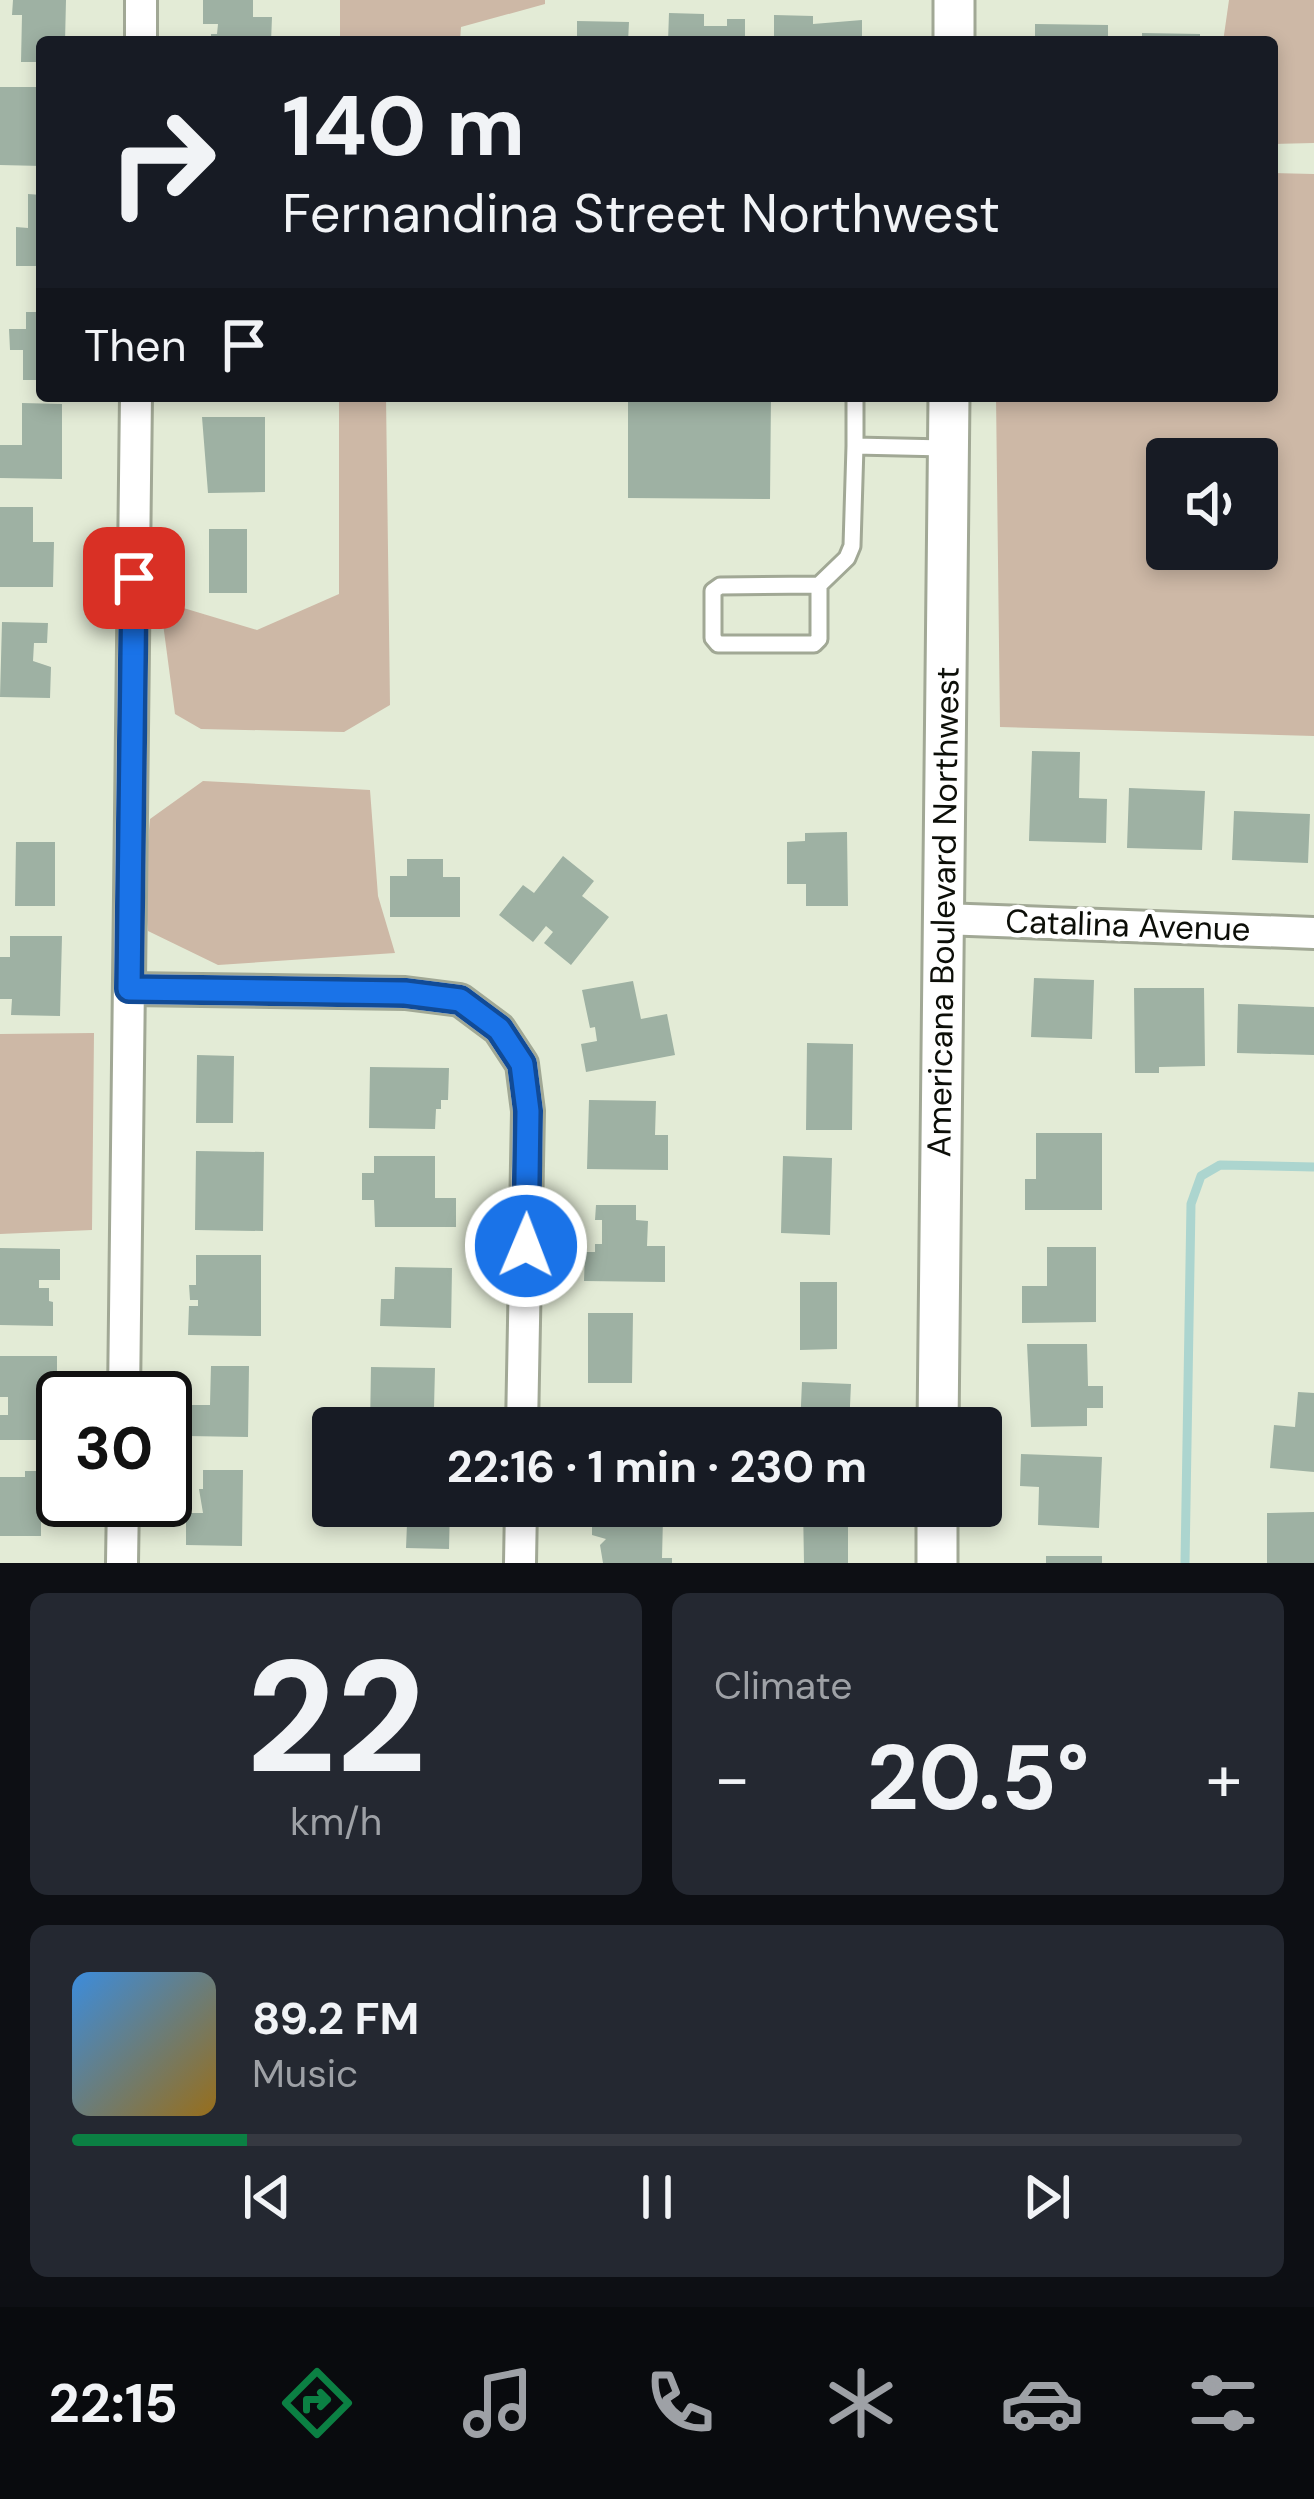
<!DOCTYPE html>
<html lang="en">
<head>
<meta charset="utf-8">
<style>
  body { margin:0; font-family:"DM Sans",sans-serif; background:#242831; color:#f1f3f6; height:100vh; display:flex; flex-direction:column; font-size:45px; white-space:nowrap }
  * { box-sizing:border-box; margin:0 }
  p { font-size:39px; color:#9ea1a6 }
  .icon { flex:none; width:66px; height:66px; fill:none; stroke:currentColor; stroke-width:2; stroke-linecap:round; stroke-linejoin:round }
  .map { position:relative; height:1563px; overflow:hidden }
  .sheet { display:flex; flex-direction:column; gap:30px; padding:30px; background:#0d0f14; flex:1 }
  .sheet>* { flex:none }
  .guide { position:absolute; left:36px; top:36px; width:1242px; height:366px; border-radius:12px; box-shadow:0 6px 18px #0003; background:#171b24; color:#f1f3f6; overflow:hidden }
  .controls { position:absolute; left:1146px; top:438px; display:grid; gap:24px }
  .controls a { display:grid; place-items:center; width:132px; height:132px; border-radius:12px; background:#171b24; box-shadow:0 6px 18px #0003; font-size:60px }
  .speed { position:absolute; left:36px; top:1371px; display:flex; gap:24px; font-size:60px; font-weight:700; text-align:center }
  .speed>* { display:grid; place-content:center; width:156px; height:156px; border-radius:50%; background:#171b24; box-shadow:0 6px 18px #0003; line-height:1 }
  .speed .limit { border:6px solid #111; border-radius:18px; background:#fff; color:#111 }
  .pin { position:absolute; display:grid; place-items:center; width:102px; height:102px; color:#fff; margin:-51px; border-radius:24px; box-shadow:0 6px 18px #0006 }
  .me { position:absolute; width:132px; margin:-66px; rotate:1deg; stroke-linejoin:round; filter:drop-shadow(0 0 9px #0008) }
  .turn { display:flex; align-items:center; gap:42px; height:252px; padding:0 48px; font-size:54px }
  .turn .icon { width:156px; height:156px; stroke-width:2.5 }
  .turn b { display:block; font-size:84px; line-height:102px }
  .then { display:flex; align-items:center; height:114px; padding:0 48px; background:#0003; gap:24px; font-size:45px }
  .big { font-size:90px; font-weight:700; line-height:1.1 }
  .sheet .tile { flex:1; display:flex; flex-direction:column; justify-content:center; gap:18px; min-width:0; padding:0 42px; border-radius:18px; background:#242831 }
  .sheet .dial { align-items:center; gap:0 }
  .dial b { font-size:156px; line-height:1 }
  .song { display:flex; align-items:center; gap:36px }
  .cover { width:144px; height:144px; border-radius:18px; background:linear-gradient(135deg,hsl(210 70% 55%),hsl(40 70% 35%)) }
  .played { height:12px; border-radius:6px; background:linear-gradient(90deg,#0b8043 15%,#363941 15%) }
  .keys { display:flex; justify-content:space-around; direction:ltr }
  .heat { display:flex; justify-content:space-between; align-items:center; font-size:66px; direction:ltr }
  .sheet .tiles { flex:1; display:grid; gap:30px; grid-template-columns:1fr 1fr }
  .tile:last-child { grid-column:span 2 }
  .trip { position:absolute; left:312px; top:1407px; width:690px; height:120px; border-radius:12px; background:#171b24; box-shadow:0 6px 18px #0003; font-weight:700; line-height:120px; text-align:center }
  .menu { display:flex; height:192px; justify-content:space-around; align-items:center; background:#090b0e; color:#9ea1a6 }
  .menu .icon { width:84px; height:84px }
  .menu .on { color:#0b8043 }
  .menu b { font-size:54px; color:#f1f3f6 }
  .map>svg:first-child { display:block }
</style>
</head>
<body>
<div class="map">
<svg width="1314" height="1563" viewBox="0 0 1314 1563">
  <rect width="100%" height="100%" fill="#e3ebd6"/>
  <path fill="#cdb8a6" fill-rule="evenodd" d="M 340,0 L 545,0 L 545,4 L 461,27 L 460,42 L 340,42 Z
    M 1229,0 L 1314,0 L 1314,143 L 1272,144 L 1272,42 L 1223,42 Z
    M 1272,173 L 1314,174 L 1314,736 L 1000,727 L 996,396 L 1272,396 ZM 1167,459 L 1257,459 L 1257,549 L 1167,549 Z
    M 339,396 L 386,396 L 390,705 L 344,732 L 201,729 L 175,714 L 160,601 L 257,630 L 339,594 Z
    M 203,781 L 370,790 L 378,896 L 395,953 L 218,965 L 148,931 L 144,888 L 150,819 Z
    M 94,1033 L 92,1230 L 0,1234 L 0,1034 Z"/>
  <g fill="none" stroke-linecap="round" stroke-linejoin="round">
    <path stroke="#acd5cf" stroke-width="9" d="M 1185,1563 L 1191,1204 L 1201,1176 L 1220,1165 L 1314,1167"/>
  </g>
  <path fill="#9eb1a3" d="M 13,0 L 66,0 L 65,42 L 42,42 L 42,62 L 21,62 L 22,15 L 12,15 Z
    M 203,0 L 253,0 L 253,17 L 272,17 L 271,42 L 211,42 L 211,34 L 217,34 L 218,24 L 203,24 Z
    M 669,13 L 704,14 L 704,26 L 727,26 L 727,19 L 745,19 L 745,42 L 668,42 Z
    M 774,15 L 813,16 L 813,24 L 862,20 L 862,42 L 774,42 Z
    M 577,21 L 629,22 L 628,42 L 577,42 Z
    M 1035,24 L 1108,25 L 1108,42 L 1035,42 Z
    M 1142,33 L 1200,34 L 1200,42 L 1142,42 Z
    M 0,87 L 42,87 L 42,166 L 0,165 Z
    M 28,194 L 42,195 L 42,266 L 16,266 L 16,227 L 28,228 Z
    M 26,312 L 42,312 L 42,380 L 23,380 L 23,350 L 10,350 L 9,329 L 26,329 Z
    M 628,396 L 771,396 L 770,499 L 628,498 Z
    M 22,403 L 62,404 L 62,479 L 0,478 L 0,445 L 22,445 Z
    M 202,417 L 265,417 L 265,492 L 208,493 Z
    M 0,507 L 33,507 L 33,542 L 54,542 L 53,587 L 0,587 Z
    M 209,529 L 247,529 L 247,593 L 209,593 Z
    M 2,622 L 48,623 L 47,643 L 34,643 L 33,661 L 51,667 L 50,698 L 0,697 Z
    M 1032,751 L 1080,752 L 1079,798 L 1107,799 L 1106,843 L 1029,841 Z
    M 1129,788 L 1205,791 L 1202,850 L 1127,848 Z
    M 1234,811 L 1310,814 L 1308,863 L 1232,860 Z
    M 847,832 L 848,906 L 806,906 L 806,884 L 787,884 L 787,842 L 805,841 L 805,833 Z
    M 16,842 L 55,842 L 55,906 L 15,906 Z
    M 563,856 L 594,881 L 582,896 L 609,917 L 571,965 L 544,943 L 553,932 L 546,926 L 533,942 L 499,915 L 523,885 L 534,893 Z
    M 407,859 L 443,859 L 443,877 L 460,877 L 460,917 L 390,917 L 390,876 L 407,876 Z
    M 10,936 L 62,936 L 60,1016 L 11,1015 L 12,999 L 0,999 L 0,957 L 10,957 Z
    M 1034,978 L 1094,980 L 1092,1039 L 1031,1037 Z
    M 633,981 L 641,1019 L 667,1014 L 675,1055 L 586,1072 L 581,1044 L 597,1041 L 595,1027 L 590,1028 L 582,990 Z
    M 1134,988 L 1204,988 L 1205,1066 L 1159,1067 L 1159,1073 L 1135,1073 Z
    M 1238,1004 L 1314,1007 L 1314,1055 L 1237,1053 Z
    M 807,1043 L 853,1044 L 852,1130 L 806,1130 Z
    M 197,1055 L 234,1056 L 233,1123 L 196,1123 Z
    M 370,1067 L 449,1068 L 448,1100 L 441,1100 L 441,1109 L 436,1109 L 435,1129 L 369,1128 Z
    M 589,1100 L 656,1101 L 655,1135 L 668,1135 L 668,1170 L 587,1169 Z
    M 1036,1133 L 1102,1133 L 1102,1210 L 1025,1210 L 1025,1179 L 1036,1179 Z
    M 196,1151 L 264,1152 L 263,1231 L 195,1230 Z
    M 374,1156 L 435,1156 L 435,1198 L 456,1198 L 456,1227 L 375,1227 L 374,1200 L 362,1200 L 362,1173 L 374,1173 Z
    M 783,1156 L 832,1158 L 830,1235 L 781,1233 Z
    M 596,1205 L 636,1205 L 636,1220 L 648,1221 L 647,1246 L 665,1246 L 665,1282 L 584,1281 L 585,1252 L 595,1252 L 595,1244 L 602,1244 L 602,1220 L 595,1220 Z
    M 1047,1247 L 1096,1247 L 1096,1322 L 1022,1323 L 1022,1286 L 1047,1286 Z
    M 0,1248 L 60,1249 L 60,1280 L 39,1280 L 39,1288 L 49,1288 L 49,1301 L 53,1302 L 53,1326 L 0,1325 Z
    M 196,1255 L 261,1255 L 261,1336 L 188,1335 L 189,1306 L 198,1306 L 198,1300 L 190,1300 L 189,1285 L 196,1285 Z
    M 395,1267 L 452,1268 L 451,1328 L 380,1326 L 381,1299 L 394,1299 Z
    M 800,1282 L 837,1282 L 837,1349 L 800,1350 Z
    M 588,1313 L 633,1313 L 632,1383 L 588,1383 Z
    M 1027,1344 L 1087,1344 L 1088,1386 L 1103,1386 L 1103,1408 L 1087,1408 L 1087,1426 L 1031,1427 Z
    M 0,1356 L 57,1356 L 57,1398 L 50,1398 L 50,1440 L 0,1440 L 0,1415 L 8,1415 L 8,1397 L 0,1397 Z
    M 211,1366 L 249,1366 L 248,1437 L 187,1436 L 188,1405 L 210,1405 Z
    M 371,1367 L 435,1368 L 434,1408 L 455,1409 L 454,1428 L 370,1428 Z
    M 802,1382 L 851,1384 L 849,1428 L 800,1428 Z
    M 1298,1392 L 1314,1393 L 1314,1472 L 1270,1468 L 1274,1425 L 1295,1427 Z
    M 1021,1454 L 1102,1457 L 1099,1528 L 1038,1525 L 1039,1487 L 1020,1486 Z
    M 203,1470 L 243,1470 L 242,1546 L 186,1545 L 186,1513 L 203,1513 L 199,1489 L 203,1489 Z
    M 25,1471 L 57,1471 L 57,1503 L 41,1502 L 41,1536 L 0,1536 L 0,1477 L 25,1477 Z
    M 391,1506 L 450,1506 L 449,1549 L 406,1548 L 407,1524 L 391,1524 Z
    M 803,1506 L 848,1506 L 848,1563 L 804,1563 Z
    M 1314,1512 L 1314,1563 L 1267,1563 L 1267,1513 Z
    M 598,1518 L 663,1518 L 662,1558 L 672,1558 L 672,1563 L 603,1563 L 600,1545 L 606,1539 L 592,1535 L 592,1522 L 598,1522 Z
    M 1046,1556 L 1102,1556 L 1102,1563 L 1046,1563 Z"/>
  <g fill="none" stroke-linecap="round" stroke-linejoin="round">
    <defs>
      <path id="service" d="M 855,396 L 855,446 L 945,448
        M 819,585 L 819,639 L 814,644 L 718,644 L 713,638 L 713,591 L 720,586 L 819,585 L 847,558 L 852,546 L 855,446"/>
      <path id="minor" d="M 141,42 L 141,0
        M 942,919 L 1314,933
        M 129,989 L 405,993 L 460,1000 L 499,1029 L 522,1064 L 528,1111 L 522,1428
        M 124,1398 L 136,396
        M 122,1563 L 123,1500
        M 520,1563 L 521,1506"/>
      <path id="tertiary" d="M 954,42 L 954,0
        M 938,1428 L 949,396
        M 937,1563 L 937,1506"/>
    </defs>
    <use href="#service" stroke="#a1a895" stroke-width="21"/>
    <use href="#minor" stroke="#a1a895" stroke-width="36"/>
    <use href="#tertiary" stroke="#a1a895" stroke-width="45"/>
    <use href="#service" stroke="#fff" stroke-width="15"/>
    <use href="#minor" stroke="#fff" stroke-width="30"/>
    <use href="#tertiary" stroke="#fff" stroke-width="39"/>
  </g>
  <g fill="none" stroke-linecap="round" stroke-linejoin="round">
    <defs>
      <path id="route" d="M 134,578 L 129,989 L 405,993 L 460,1000 L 499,1029 L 522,1064 L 528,1111 L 526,1246"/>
    </defs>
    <use href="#route" stroke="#114b97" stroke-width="30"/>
    <use href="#route" stroke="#1a73e8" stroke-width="21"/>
  </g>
  <g text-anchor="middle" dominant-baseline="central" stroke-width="9" stroke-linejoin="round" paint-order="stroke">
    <g font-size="33" fill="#0c0e08" stroke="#fff">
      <text transform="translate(943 912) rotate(-89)">Americana Boulevard Northwest</text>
      <text transform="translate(1128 925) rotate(2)">Catalina Avenue</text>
    </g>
  </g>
</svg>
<div class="controls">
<a><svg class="icon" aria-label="sound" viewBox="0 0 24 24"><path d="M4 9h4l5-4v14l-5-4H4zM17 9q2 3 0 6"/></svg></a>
</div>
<div class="speed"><div class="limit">30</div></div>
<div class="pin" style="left:134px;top:578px;background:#d93025"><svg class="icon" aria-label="arrive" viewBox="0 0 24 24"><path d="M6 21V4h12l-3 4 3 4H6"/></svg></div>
<svg class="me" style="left:526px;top:1246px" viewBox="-20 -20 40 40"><circle r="17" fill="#1a73e8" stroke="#fff" stroke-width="3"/><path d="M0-11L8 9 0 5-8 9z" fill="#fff"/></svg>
<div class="trip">22:16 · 1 min · 230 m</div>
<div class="guide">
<div class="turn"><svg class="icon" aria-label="right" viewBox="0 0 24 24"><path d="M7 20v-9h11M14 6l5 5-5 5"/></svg><div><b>140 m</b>Fernandina Street Northwest</div></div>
<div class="then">Then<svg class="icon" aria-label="arrive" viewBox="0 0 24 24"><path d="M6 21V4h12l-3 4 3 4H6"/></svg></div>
</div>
</div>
<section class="sheet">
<div class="tiles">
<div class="tile dial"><b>22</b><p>km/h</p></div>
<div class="tile"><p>Climate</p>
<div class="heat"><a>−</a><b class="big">20.5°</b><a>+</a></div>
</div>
<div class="tile">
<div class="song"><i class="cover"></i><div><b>89.2 FM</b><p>Music</p></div></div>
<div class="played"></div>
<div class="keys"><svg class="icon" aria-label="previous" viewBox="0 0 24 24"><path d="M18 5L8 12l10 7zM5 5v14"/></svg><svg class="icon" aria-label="pause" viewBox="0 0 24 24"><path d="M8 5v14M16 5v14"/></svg><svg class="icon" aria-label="next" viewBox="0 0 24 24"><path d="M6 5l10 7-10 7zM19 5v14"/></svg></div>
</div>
</div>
</section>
<nav class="menu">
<b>22:15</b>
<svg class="icon on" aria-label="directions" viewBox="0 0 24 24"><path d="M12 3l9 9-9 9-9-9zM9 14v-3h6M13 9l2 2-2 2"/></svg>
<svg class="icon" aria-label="music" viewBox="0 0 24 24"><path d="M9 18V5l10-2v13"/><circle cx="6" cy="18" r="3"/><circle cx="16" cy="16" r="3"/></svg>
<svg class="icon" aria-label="phone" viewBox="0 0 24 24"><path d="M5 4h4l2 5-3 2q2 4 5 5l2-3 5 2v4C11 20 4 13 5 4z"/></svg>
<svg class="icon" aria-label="climate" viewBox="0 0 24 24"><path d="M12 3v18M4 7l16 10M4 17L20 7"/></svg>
<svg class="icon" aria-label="car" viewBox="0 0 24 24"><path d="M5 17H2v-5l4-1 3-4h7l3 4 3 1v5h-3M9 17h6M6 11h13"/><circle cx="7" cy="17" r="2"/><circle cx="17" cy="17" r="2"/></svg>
<svg class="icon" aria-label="filters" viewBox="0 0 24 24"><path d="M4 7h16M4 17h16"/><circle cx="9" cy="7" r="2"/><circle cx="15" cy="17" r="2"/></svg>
</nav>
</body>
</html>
